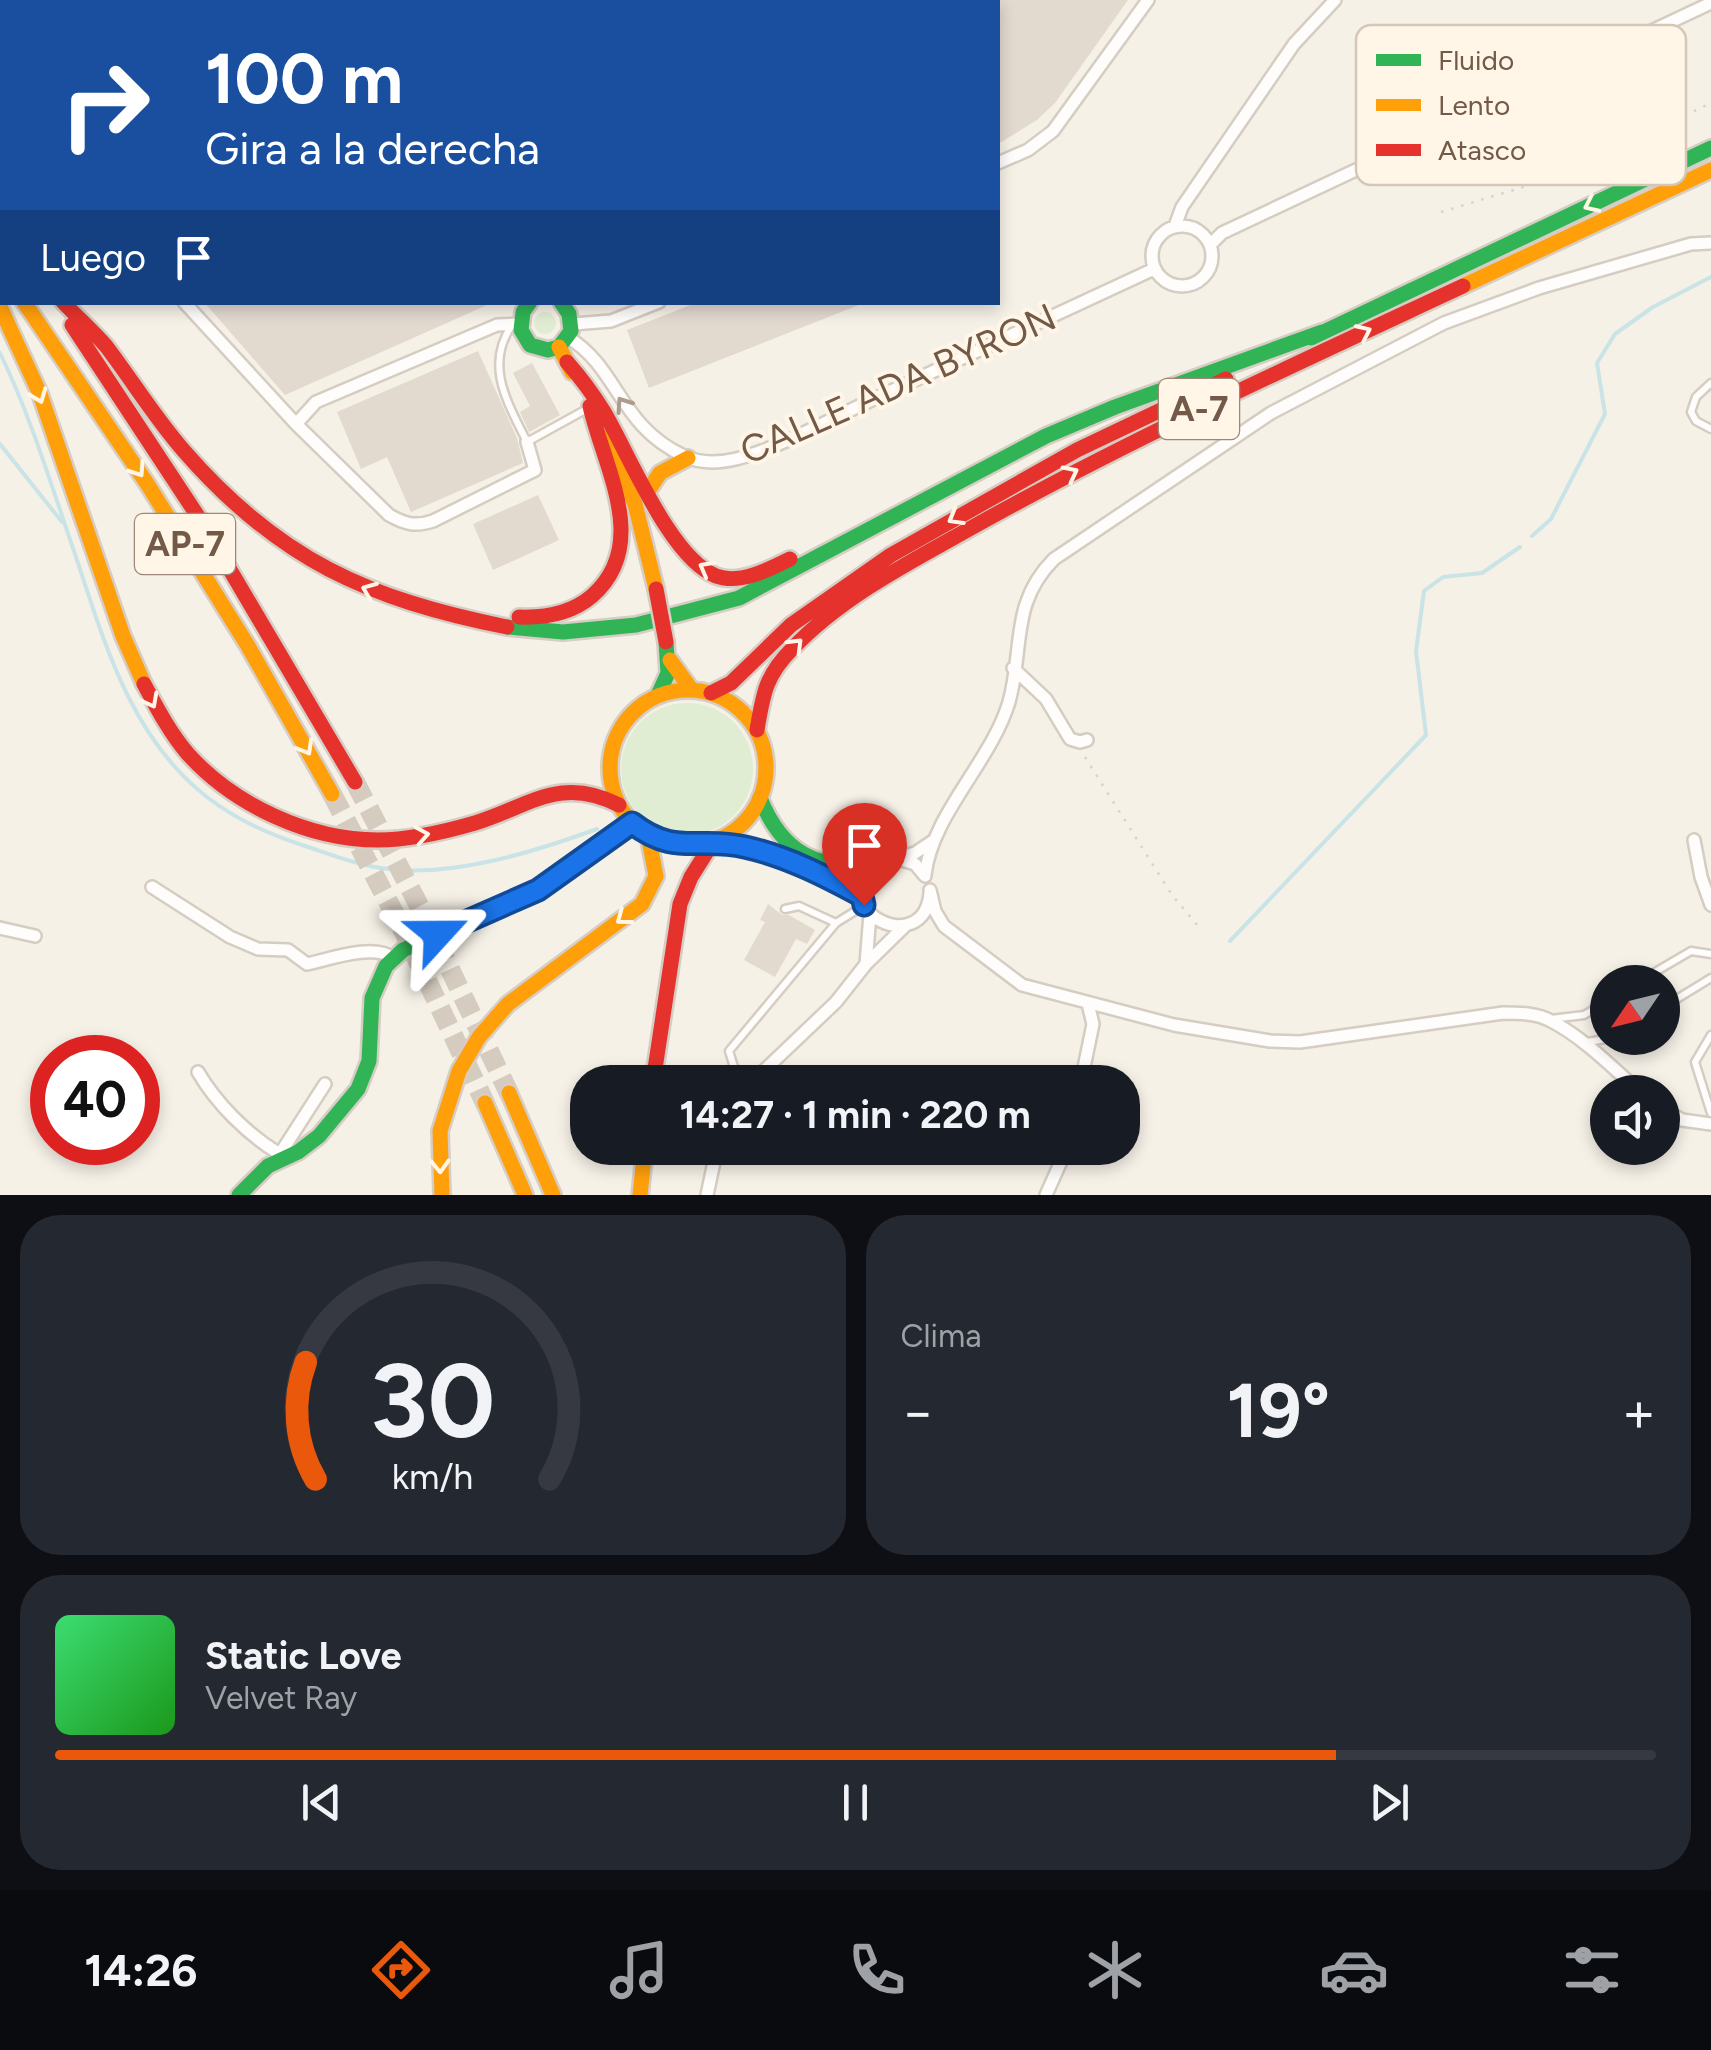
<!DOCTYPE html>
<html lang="es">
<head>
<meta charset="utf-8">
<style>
  body { margin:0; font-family:Figtree,sans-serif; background:#242831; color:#f1f3f6; height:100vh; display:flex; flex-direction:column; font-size:38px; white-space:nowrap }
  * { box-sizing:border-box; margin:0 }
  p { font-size:32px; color:#9ea1a6 }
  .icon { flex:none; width:55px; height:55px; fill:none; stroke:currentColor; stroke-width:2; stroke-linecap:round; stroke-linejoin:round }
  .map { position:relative; height:1195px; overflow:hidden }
  .details { display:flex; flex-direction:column; gap:20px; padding:20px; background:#0d0f14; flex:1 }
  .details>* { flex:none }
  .top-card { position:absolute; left:0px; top:0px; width:1000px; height:305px; box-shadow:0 5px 15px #0003; background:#1a4fa0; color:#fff; overflow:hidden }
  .needle { width:65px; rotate:235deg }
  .fabs { position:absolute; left:1590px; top:965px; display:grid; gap:20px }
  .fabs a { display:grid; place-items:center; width:90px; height:90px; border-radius:50%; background:#171b24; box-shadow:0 5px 15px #0003; font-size:50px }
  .speed { position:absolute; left:30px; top:1035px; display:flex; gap:20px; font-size:50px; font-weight:700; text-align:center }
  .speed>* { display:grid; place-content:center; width:130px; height:130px; border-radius:50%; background:#171b24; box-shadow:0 5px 15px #0003; line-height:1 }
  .speed .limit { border:15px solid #d22; background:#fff; color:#111 }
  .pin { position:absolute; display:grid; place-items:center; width:85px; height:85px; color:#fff; margin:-102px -42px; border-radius:50% 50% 50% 0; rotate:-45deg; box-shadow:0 0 10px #0007 }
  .pin .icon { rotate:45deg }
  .me { position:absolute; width:110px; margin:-55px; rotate:66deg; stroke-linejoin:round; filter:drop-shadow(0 0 8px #0008) }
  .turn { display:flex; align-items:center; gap:35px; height:210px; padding:0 40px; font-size:45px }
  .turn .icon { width:130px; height:130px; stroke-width:2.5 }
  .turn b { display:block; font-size:70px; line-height:85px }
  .then { display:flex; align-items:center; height:95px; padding:0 40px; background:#0003; gap:20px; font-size:38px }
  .big { font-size:75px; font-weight:700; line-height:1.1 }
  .details .tile { flex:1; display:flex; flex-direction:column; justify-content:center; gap:15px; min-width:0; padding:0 35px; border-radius:40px; background:#242831 }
  .details .dial { align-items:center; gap:0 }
  .dial svg { height:260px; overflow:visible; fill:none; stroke:#363941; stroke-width:7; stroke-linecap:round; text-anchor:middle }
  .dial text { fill:#f1f3f6; stroke:none }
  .song { display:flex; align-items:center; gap:30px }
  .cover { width:120px; height:120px; border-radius:15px; background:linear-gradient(135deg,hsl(140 70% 55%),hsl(120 70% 35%)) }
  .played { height:10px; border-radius:5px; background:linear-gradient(90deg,#ea580c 80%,#363941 80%) }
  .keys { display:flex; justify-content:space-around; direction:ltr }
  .heat { display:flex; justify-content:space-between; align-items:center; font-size:55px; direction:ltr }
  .details .tiles { flex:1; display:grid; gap:20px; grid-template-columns:1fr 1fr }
  .tile:last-child { grid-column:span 2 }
  .trip { position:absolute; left:570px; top:1065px; width:570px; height:100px; border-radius:40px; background:#171b24; box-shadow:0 5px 15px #0003; font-weight:700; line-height:100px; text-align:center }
  .menu { display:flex; height:160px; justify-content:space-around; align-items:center; background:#090b0e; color:#9ea1a6 }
  .menu .icon { width:70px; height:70px }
  .menu .active { color:#ea580c }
  .menu b { font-size:45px; color:#f1f3f6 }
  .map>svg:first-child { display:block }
</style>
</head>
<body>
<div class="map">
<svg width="1711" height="1195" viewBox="0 0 1711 1195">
  <rect width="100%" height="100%" fill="#f6f1e7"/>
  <path fill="#e1edd2" d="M534 323a11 11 0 1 1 22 0a11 11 0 1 1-22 0Z
    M621 769a66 66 0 1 1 132 0a66 66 0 1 1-132 0Z"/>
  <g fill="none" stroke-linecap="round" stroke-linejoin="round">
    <path stroke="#c9e3e6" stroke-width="4" d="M 0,353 C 32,419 53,491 77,560 C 105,645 132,739 207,797 C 238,821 271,835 308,847 C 335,856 361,866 389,869 C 454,877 537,851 597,829
      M 0,444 L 62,522
      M 1532,536 L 1551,519 L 1605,414 L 1597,363 L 1615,334 L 1653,307 L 1711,277
      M 1230,941 L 1426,735 L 1416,651 L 1424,591 L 1443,577 L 1482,573 L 1520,547"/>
  </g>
  <path fill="#e2d9cf" d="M 998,0 L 1128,0 L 1055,103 L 1037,120 L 998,144 Z
    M 204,302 L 494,302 L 285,395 Z
    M 698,302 L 864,302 L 864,303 L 649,388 L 627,330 Z
    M 478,351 L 517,438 L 523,463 L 411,512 L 387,457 L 361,469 L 337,412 Z
    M 532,363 L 560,415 L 529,432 L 520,412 L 530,406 L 513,373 Z
    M 538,495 L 559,540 L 493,570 L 473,524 Z
    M 768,904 L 782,915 L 789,915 L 815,930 L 807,944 L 796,939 L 775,977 L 744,960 L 765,922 L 760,920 Z"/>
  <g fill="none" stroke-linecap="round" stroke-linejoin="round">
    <path stroke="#d5cbbf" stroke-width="20" stroke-dasharray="20 10" stroke-linecap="butt" d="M 355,782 L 427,921 L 509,1093
      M 332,794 L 405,934 L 485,1103"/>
    <defs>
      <path id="lane" d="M 898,0 L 903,2
        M 826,2 L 838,0
        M 512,325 C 484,366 508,403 527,442 L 585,410
        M 1711,383 L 1696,397 L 1691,412 L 1696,421 L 1711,429
        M 785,909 L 799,906 L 836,923 L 865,905
        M 1638,982 L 1691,951 L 1711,954
        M 1662,1008 L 1711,978
        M 1551,1019 L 1584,1015 L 1608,1001
        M 1711,1035 L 1695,1062 L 1711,1113
        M 1587,1042 L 1612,1038
        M 746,1082 L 734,1067 L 729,1051 L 836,923"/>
      <path id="street" d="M 386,0 L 387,2
        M 401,0 L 402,2
        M 50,2 L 56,0
        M 448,2 L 455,0
        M 934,2 L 937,0
        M 998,163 L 1028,150 L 1053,131 L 1148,0
        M1152 256a30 30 0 1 1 60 0a30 30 0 1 1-60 0Z
        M 1175,226 L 1182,207 L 1294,44 L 1335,0
        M 1210,245 L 1222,233 L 1711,3
        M 184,302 L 296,424 L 389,515 C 405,524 415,527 433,521 L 535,470 L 527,442
        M 573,324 L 611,321 L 659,302
        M 569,338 C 619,369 619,426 684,456 C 701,464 719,463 736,459 C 780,448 834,417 876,398 C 969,355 1061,312 1154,269
        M 296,424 L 316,402 L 497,325 L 519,324
        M 1013,668 L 1046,699 L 1070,739 L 1080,742 L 1087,740
        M 1694,840 L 1701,877 L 1711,905
        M 896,858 L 915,864 L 925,876
        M 925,875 C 932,814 991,762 1009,702 C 1024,648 1010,603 1054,559 L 1271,413 L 1444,323 L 1539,288 L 1691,244 L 1711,243
        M 152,887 L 230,937 L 258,949 L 288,950 L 307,964 C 330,959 374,943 393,958
        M 930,890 L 935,911 L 944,926 L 1022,985 L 1174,1025 L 1270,1041 L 1300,1042 L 1503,1013 C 1519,1013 1537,1013 1551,1021 C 1584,1038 1613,1068 1640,1092
        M 930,893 C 924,959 824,912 877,864 L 915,853 L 933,841
        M 0,928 L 35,936
        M 866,964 L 870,914
        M 198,1072 C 216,1103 247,1134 278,1153
        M 752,1082 L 836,1002 L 866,964 L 906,925
        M 1081,1082 L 1093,1024 L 1088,1004
        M 1662,1108 L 1682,1120 L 1711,1124
        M 278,1157 L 325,1084
        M 707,1195 L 717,1148
        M 1046,1195 L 1067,1148"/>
      <path id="fast" d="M 0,220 L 2,224
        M 0,267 L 2,271
        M 530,302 L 523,312 L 521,330 L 530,345 L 548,350 L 559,347 L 571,331 L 569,314 L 561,302
        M 1311,338 L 1711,148
        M 507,627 L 563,632 L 636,625 L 739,598 L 1046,436 L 1115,407 L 1322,332
        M 658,695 L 668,673 L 666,642
        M 760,798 C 782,853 818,872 877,864
        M 239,1195 L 268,1166 L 298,1152 L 319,1136 L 358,1089 L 369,1061 L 372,998 L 386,966 L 403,950 L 524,896"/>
      <path id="slow" d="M 1463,286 L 1711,170
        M 24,302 L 148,485 L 248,646 L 332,794
        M 0,307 L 40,394 L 123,636 L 144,684
        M 559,347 L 572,372
        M 605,437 L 635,504 L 656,589
        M 648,491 L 660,473 L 688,458
        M 670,660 L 691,689
        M610 768a78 78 0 1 1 156 0a78 78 0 1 1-156 0Z
        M 524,896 L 538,890 L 633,823
        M 509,1093 L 553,1195
        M 485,1103 L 525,1195
        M 442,1195 L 440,1131 L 459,1071 L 479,1037 L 508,1004 L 642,904 L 656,876 L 648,835
        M 640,1195 L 645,1148"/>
      <path id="jam" d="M 63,302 C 77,317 93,331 106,346 C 132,380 155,418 184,451 C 279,560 368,599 507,627
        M 72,325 L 203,524 L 355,782
        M 567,362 C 581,378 593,394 604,412 C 629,454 670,558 716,576 C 740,585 770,569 790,559
        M 519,617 C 545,618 572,613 592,596 C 651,544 604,468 590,406
        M 144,684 C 157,708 170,733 188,754 C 234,805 309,840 378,840 C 410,840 444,832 475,823 C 530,806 560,775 619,805
        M 711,693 L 731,683 L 791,625 L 891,555 L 1077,450 L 1226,379
        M 757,730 C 763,695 765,676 792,649 C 843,595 916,559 980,523 C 1137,436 1300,362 1463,286
        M 716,841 L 780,858 L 862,895
        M 653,1082 L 680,904 L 691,877 L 713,842"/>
    </defs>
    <use href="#lane" stroke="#d5ccc2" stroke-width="11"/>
    <use href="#street" stroke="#d5ccc2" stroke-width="16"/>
    <use href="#fast" stroke="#d6cdc4" stroke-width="20"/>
    <use href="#slow" stroke="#d6cdc4" stroke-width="20"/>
    <use href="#jam" stroke="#d6cdc4" stroke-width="20"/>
    <path stroke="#d9d1cb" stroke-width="2.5" stroke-dasharray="2.5 8" stroke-linecap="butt" d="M 1441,212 L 1550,179 L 1711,103
      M 1085,757 L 1172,895 L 1198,926"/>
    <use href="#lane" stroke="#fefdfb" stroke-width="6"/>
    <use href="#street" stroke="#fefdfb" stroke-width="11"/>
    <use href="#fast" stroke="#30b455" stroke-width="15"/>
    <use href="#slow" stroke="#ff9f0a" stroke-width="15"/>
    <use href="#jam" stroke="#e5322d" stroke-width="15"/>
    <defs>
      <path id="jam-bridge" d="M 656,589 L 666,642"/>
    </defs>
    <use href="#jam-bridge" stroke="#d6cdc4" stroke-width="20" stroke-linecap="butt"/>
    <use href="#jam-bridge" stroke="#e5322d" stroke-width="15"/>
  </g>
  <defs><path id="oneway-chevron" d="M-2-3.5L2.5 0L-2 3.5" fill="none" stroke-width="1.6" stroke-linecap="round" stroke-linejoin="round" transform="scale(2.5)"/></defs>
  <g stroke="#fff6e7">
    <use href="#oneway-chevron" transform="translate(1591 205) rotate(155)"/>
    <use href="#oneway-chevron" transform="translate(1364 332) rotate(-25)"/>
    <use href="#oneway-chevron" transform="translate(39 396) rotate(69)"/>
    <use href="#oneway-chevron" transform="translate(138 470) rotate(56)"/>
    <use href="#oneway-chevron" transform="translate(1071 473) rotate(-27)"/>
    <use href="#oneway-chevron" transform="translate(955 518) rotate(150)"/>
    <use href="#oneway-chevron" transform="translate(706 568) rotate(-151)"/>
    <use href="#oneway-chevron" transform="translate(369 590) rotate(-158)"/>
    <use href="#oneway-chevron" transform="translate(796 645) rotate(-45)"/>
    <use href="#oneway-chevron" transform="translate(151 701) rotate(62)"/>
    <use href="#oneway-chevron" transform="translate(306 748) rotate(60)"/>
    <use href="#oneway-chevron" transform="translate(422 835) rotate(-10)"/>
    <use href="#oneway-chevron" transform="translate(623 918) rotate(143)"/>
    <use href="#oneway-chevron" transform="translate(440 1166) rotate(88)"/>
  </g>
  <use stroke="#ab9b90" href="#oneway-chevron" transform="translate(623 404) rotate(-124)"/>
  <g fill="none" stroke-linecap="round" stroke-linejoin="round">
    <defs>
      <path id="route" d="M 438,934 L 538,890 L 632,823 C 676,857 698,836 745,847 C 786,856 825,876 862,896 L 864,905"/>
    </defs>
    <use href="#route" stroke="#114b97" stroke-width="25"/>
    <use href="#route" stroke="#1a73e8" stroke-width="18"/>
  </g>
  <g text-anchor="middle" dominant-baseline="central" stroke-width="8" stroke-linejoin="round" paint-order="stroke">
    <g fill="#fff6e7" stroke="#9d8878" stroke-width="2.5">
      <rect x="1159" y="379" width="80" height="60" rx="8"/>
      <rect x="135" y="514" width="100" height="60" rx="8"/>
    </g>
    <g font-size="35" font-weight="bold" fill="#735948">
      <text x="1199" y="409">A-7</text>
      <text x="185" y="544">AP-7</text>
    </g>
    <g font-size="38" fill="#735948" stroke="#fff6e7">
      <text transform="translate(898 384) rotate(-24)">CALLE ADA BYRON</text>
    </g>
  </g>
  <rect x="1356" y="25" width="330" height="160" rx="15" fill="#fff6e7" stroke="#d5c7b7" stroke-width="2.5"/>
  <rect x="1376" y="54" width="45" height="12" fill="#30b455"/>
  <rect x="1376" y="99" width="45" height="12" fill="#ff9f0a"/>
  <rect x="1376" y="144" width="45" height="12" fill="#e5322d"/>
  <g font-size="28" fill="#735948">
    <text x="1438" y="70">Fluido</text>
    <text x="1438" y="115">Lento</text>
    <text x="1438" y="160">Atasco</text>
  </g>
</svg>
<div class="fabs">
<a><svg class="needle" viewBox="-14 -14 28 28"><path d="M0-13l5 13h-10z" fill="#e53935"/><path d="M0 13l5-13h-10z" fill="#9ea1a6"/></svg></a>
<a><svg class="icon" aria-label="sound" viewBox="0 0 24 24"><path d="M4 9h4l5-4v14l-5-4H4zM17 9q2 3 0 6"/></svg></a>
</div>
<div class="speed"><div class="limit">40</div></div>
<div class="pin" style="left:864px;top:905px;background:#d93025"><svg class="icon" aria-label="arrive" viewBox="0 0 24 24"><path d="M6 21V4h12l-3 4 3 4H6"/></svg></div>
<svg class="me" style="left:438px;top:934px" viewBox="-20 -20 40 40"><path d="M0-17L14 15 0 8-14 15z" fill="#1a73e8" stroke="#fff" stroke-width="4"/></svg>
<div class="trip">14:27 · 1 min · 220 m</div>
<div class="top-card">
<div class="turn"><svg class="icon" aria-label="right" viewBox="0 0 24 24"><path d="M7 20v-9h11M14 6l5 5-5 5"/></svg><div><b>100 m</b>Gira a la derecha</div></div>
<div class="then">Luego<svg class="icon" aria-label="arrive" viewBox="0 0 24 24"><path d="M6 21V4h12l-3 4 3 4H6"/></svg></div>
</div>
</div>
<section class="details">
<div class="tiles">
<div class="tile dial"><svg viewBox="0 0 100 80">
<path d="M14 69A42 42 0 1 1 86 69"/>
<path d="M14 69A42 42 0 0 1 11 33" stroke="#ea580c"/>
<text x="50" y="56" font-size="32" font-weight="700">30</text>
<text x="50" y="72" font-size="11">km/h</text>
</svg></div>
<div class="tile"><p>Clima</p>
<div class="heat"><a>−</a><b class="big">19°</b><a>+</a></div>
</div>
<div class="tile">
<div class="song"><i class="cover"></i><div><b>Static Love</b><p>Velvet Ray</p></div></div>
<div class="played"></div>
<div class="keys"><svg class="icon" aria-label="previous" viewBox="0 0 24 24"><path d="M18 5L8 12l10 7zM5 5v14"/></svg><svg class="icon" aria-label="pause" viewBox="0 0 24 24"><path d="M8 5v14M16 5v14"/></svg><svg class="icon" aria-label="next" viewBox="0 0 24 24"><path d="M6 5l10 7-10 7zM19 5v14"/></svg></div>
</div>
</div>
</section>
<nav class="menu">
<b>14:26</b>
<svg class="icon active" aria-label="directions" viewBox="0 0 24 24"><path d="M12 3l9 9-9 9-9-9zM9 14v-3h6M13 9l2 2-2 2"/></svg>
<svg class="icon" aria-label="music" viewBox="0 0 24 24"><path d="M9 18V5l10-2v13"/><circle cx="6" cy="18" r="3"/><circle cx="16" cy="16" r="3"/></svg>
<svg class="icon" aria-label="phone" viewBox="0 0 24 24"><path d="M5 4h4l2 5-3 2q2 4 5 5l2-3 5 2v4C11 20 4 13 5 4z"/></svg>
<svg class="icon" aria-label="climate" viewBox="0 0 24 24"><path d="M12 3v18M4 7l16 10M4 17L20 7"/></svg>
<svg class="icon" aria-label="car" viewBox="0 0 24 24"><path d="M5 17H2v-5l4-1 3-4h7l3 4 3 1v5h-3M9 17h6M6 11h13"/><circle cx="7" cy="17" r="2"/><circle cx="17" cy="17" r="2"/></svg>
<svg class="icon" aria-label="filters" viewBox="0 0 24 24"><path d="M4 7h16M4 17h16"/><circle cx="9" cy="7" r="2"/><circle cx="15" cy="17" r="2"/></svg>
</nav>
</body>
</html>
